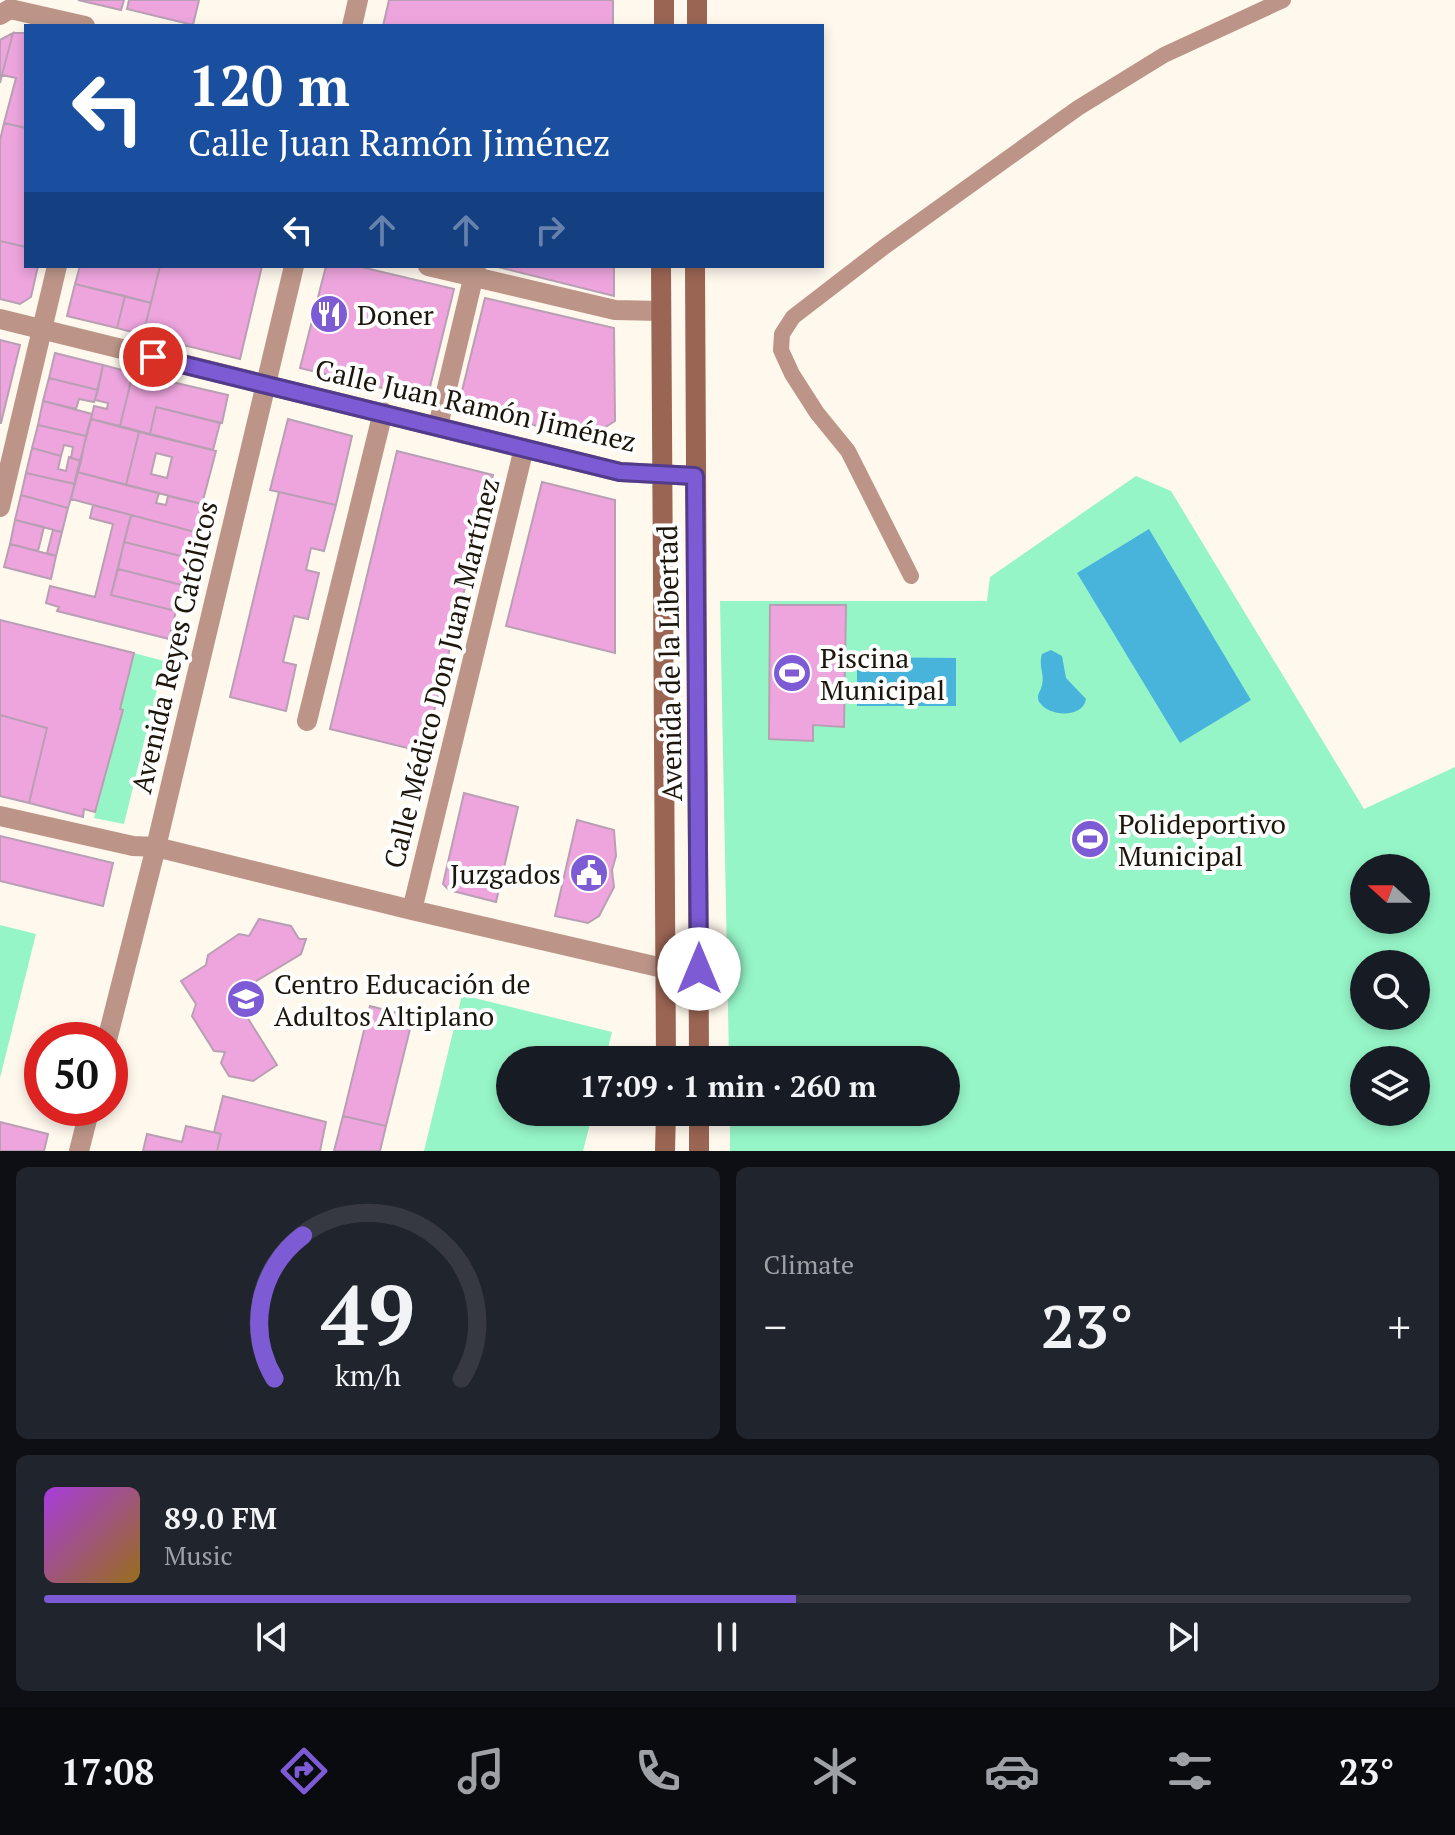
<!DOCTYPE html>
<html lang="en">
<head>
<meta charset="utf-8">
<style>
  body { margin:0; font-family:"PT Serif",serif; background:#20242c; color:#f1f3f6; height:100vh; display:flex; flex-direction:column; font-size:30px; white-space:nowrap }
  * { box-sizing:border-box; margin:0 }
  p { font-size:26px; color:#9ea1a6 }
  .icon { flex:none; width:44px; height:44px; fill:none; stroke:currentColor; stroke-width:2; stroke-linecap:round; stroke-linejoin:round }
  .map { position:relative; height:1151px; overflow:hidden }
  .side { display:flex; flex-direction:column; gap:16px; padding:16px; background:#0d0f14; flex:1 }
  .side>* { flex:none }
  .guide { position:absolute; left:24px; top:24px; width:800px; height:244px; border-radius:0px; box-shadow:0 4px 12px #0003; background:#1a4fa0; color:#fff; overflow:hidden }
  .needle { width:52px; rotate:291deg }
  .buttons { position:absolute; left:1350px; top:854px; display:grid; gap:16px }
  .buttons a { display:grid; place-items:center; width:80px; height:80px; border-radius:50%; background:#171b24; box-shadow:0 4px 12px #0003; font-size:40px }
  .speed { position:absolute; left:24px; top:1022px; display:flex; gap:16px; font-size:40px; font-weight:700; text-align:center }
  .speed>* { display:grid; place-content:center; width:104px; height:104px; border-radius:50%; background:#171b24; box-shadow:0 4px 12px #0003; line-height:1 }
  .speed .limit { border:12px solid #d22; background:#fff; color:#111 }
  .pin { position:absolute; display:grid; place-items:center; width:68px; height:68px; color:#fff; margin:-34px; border:4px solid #fff; border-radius:50%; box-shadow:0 2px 8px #0007 }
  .me { position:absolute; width:88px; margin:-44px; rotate:0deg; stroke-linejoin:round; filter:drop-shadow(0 0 6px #0008) }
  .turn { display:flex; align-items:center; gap:28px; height:168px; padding:0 32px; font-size:36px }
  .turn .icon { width:104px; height:104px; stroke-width:2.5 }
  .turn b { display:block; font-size:56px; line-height:68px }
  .lanes { display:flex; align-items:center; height:76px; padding:0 32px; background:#0003; justify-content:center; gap:40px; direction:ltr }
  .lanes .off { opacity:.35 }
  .big { font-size:60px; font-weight:600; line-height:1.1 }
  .side .widget { flex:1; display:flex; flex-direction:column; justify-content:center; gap:12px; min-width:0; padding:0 28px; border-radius:12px; background:#20242c }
  .side .dial { align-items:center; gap:0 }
  .dial svg { height:208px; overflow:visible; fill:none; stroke:#363941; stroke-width:7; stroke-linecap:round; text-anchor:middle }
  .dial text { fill:#f1f3f6; stroke:none }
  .song { display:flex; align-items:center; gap:24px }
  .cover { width:96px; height:96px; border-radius:12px; background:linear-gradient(135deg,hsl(280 70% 55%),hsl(40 70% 35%)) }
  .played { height:8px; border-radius:4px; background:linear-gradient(90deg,#7d5bd5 55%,#363941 55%) }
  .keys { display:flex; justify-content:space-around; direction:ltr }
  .heat { display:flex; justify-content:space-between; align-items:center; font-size:44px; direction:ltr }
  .side .tiles { flex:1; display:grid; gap:16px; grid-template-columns:1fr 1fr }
  .widget:last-child { grid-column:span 2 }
  .trip { position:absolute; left:496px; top:1046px; width:464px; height:80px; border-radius:40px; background:#171b24; box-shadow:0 4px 12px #0003; font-weight:600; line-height:80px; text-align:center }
  .menu { display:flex; height:128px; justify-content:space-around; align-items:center; background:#090b0e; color:#9ea1a6 }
  .menu .icon { width:56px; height:56px }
  .menu .selected { color:#7d5bd5 }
  .menu b { font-size:36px; color:#f1f3f6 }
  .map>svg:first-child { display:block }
</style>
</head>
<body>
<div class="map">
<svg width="1455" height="1151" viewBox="0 0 1455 1151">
  <rect width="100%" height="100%" fill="#fff8ed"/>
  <path fill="#95f5c7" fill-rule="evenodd" d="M 1136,476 L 1171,491 L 1364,809 L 1455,767 L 1455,1151 L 730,1151 L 730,1112 L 946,1112 L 946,1060 L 729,1060 L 720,601 L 987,601 L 990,577 ZM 1364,868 L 1416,868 L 1416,920 L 1364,920 ZM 1364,964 L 1416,964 L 1416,1016 L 1364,1016 ZM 1364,1060 L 1416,1060 L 1416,1112 L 1364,1112 Z
    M 134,653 L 164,661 L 124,824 L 94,818 L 122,711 L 120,709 Z
    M 0,925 L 36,934 L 0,1078 Z
    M 462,995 L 612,1032 L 605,1060 L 510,1060 L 510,1112 L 593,1112 L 583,1151 L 424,1151 Z"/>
  <path fill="#48b4dc" d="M 1149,529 L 1251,700 L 1180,743 L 1077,573 Z
    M 1051,650 L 1062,656 L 1066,678 L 1086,699 C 1083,718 1050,717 1040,703 C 1035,696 1041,691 1042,685 C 1045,673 1038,667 1042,654 Z
    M 857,657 L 956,658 L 956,706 L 857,706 Z"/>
  <path fill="#eea5de" stroke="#b99fb3" stroke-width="2" fill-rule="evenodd" d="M 78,0 L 124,0 L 121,10 Z
    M 129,0 L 199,0 L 193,25 L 127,9 Z
    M 389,0 L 613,0 L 613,26 L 383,26 Z
    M 13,33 L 2,75 L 0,83 L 0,40 Z
    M 13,33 L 26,33 L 26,128 L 4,123 L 16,78 L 2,75 Z
    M 4,123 L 26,128 L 26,247 L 0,241 L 0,140 Z
    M 0,241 L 26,247 L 26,266 L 38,266 L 31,297 L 20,304 L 0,299 Z
    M 80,266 L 160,266 L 151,303 L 75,284 Z
    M 160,266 L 262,266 L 240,359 L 143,335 Z
    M 326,266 L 357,266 L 454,289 L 427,399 L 300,368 Z
    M 494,266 L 614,266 L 614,296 Z
    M 75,284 L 125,296 L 117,328 L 67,316 Z
    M 125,296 L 151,303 L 143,335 L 117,328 Z
    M 485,298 L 614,328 L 615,421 L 588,438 L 458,407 Z
    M 0,340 L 20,345 L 1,423 L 0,423 Z
    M 55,353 L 103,365 L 98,390 L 49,378 Z
    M 103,365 L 133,373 L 120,426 L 91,419 L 94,406 L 107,409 L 108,403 L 95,400 Z
    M 133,373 L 228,395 L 222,423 L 156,407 L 150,434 L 120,426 Z
    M 49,378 L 98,390 L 94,402 L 79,399 L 76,409 L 43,401 Z
    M 43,401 L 92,414 L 86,436 L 38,425 Z
    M 156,407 L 220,423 L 213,450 L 150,434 Z
    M 91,419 L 139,432 L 126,485 L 77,472 Z
    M 288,419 L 352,436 L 336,505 L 270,490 Z
    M 38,425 L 86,436 L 81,461 L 71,458 L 73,447 L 64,445 L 61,456 L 32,448 Z
    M 139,432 L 216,451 L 202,504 L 126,485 ZM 156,453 L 172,457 L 167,478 L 151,474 Z
    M 32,448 L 61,456 L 58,469 L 66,471 L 69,457 L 81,461 L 75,484 L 26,473 Z
    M 397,451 L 493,475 L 424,752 L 330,729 Z
    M 77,472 L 159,493 L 156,503 L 166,505 L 168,496 L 202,504 L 195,532 L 71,499 Z
    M 26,473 L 75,484 L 68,508 L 21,495 Z
    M 542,482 L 615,500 L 615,653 L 506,626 Z
    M 279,492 L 336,505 L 324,551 L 311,548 L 306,570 L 319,573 L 308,619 L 294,616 L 283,662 L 296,665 L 286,711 L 230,697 Z
    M 21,495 L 68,508 L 62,532 L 15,520 Z
    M 93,505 L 131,515 L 111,595 L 176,611 L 169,639 L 57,611 L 59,607 L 46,603 L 50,586 L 95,597 L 113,524 L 90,518 Z
    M 131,515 L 195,532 L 189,558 L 124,542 Z
    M 15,520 L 44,527 L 38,551 L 10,544 Z
    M 53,530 L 62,532 L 56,556 L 47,553 Z
    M 124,542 L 189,558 L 182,585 L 118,569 Z
    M 10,544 L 56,556 L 51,579 L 4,567 Z
    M 118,569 L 182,585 L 176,611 L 111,595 Z
    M 770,605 L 846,605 L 844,727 L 813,725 L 813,741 L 769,739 Z
    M 0,620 L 134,653 L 120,709 L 123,710 L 95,812 L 84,809 L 83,817 L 29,803 L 47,728 L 0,715 Z
    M 0,715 L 47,728 L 29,803 L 0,796 Z
    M 464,793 L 518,807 L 496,902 L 449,890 L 443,884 Z
    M 577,820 L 614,830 L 616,856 L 612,870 L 614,887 L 599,916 L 588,923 L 555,916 Z
    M 0,836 L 113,863 L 103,906 L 0,881 Z
    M 259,919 L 291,926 L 299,939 L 306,939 L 301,954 L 243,989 L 239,1004 L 277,1065 L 253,1081 L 229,1076 L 221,1063 L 225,1052 L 214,1051 L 192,1016 L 196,1004 L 181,981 L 206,965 L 208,955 L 239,934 L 249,936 Z
    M 370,1006 L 413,1017 L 386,1126 L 343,1116 Z
    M 223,1096 L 326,1122 L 320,1151 L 217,1151 L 221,1134 L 214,1132 Z
    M 343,1116 L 386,1126 L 380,1151 L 334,1151 Z
    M 0,1122 L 48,1134 L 44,1151 L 0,1151 Z
    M 186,1126 L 221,1134 L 217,1151 L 143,1151 L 147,1134 L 182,1142 Z"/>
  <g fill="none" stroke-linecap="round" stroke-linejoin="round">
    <path stroke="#bc9588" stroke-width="16" d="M 911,576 L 848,451 L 817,413 L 792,374 L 781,350 L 782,334 L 793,317 L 884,247 L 1078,108 L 1164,55 L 1283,0"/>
    <path stroke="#bc9588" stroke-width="20" d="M 428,266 L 615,310 L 661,311
      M 438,426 L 476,266"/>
    <path stroke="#bc9588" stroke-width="20" d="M 0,15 L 10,9 L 85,26
      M 352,26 L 358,0
      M 0,319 L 620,472 L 695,476
      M 0,507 L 57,266
      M 307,721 L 383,412
      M 0,816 L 133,846 L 156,847 L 412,910 L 667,969 L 699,969
      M 412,910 L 524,448
      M 107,1040 L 156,847 L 294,266
      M 79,1151 L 90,1108"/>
    <path stroke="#9b6553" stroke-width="20" d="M 664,0 L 664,26
      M 697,26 L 697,0
      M 661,266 L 666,1060
      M 695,266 L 699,1060
      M 699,1112 L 699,1151
      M 665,1151 L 666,1112"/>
  </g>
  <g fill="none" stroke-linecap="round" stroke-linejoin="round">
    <defs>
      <path id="route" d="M 153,357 L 620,472 L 695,476 L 699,969"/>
    </defs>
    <use href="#route" stroke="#513b8a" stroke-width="20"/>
    <use href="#route" stroke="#7d5bd5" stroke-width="14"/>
  </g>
  <defs>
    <symbol id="restaurant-disc" viewBox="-11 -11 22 22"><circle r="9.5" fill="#7d5bd5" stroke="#fff"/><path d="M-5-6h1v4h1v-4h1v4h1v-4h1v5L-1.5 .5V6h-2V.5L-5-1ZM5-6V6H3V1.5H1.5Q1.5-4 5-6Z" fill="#fff"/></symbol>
    <symbol id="stadium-disc" viewBox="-11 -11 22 22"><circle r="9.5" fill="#7d5bd5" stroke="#fff"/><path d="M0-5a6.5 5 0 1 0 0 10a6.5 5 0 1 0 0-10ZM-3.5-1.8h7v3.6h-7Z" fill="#fff"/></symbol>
    <symbol id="civic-disc" viewBox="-11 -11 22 22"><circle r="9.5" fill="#7d5bd5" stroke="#fff"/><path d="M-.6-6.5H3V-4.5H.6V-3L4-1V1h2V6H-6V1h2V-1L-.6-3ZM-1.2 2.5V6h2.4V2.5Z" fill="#fff"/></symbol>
    <symbol id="school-disc" viewBox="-11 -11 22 22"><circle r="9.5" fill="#7d5bd5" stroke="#fff"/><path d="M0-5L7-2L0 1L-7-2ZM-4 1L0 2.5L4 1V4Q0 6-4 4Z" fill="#fff"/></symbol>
  </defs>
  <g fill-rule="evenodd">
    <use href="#restaurant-disc" x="307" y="292" width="44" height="44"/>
    <use href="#stadium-disc" x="770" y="651" width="44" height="44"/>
    <use href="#stadium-disc" x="1068" y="817" width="44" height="44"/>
    <use href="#civic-disc" x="567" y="851" width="44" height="44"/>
    <use href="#school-disc" x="224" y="977" width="44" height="44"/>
  </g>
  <g text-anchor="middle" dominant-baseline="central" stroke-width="8" stroke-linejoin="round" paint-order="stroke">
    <g font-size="28" fill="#1c160c" stroke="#fff" text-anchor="start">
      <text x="357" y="314">Doner</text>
      <text x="820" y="657">Piscina<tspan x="820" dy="32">Municipal</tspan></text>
      <text x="1118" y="823">Polideportivo<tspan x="1118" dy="32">Municipal</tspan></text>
      <text x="561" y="873" text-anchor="end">Juzgados</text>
      <text x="274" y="983">Centro Educación de<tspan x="274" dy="32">Adultos Altiplano</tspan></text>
    </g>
    <g font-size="28" fill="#1c160c" stroke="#fff">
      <text transform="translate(476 405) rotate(13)">Calle Juan Ramón Jiménez</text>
      <text transform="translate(174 647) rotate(-77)">Avenida Reyes Católicos</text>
      <text transform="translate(669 663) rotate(-91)">Avenida de la Libertad</text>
      <text transform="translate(441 673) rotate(-76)">Calle Médico Don Juan Martínez</text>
    </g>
  </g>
</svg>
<div class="buttons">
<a><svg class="needle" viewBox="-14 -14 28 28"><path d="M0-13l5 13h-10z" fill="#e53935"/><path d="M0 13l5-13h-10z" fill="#9ea1a6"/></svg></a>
<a><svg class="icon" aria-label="search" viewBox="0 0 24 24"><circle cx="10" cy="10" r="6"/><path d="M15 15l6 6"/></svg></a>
<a><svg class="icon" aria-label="layers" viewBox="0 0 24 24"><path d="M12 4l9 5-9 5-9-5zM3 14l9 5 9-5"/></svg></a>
</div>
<div class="speed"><div class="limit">50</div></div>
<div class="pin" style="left:153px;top:357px;background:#d93025"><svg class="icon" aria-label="arrive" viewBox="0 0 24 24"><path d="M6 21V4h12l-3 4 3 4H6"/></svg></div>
<svg class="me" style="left:699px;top:969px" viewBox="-20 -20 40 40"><circle r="19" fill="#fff"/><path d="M0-13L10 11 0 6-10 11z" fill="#7d5bd5"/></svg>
<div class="trip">17:09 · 1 min · 260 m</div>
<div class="guide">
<div class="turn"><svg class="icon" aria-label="left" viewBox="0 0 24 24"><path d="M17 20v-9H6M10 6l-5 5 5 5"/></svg><div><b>120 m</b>Calle Juan Ramón Jiménez</div></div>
<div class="lanes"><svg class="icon" aria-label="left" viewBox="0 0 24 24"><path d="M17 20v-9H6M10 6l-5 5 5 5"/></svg><svg class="icon off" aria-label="ahead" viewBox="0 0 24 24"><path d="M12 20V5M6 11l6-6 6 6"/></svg><svg class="icon off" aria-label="ahead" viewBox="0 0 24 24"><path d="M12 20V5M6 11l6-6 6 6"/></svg><svg class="icon off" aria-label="right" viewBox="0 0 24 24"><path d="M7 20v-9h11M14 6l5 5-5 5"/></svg></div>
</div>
</div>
<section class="side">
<div class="tiles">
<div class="widget dial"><svg viewBox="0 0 100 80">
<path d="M14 69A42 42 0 1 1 86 69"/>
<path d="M14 69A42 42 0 0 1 25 14" stroke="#7d5bd5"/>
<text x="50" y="56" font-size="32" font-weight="700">49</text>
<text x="50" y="72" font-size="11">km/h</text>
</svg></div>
<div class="widget"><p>Climate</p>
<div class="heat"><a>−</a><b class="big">23°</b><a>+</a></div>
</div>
<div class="widget">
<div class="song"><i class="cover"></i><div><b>89.0 FM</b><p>Music</p></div></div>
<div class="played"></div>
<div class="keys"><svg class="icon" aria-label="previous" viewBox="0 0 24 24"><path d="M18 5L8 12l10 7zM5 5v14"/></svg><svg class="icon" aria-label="pause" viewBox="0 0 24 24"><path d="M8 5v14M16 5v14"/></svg><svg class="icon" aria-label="next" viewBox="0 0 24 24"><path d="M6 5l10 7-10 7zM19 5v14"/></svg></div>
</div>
</div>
</section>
<nav class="menu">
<b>17:08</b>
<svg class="icon selected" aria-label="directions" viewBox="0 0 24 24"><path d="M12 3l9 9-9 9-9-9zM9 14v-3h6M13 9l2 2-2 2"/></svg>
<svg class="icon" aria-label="music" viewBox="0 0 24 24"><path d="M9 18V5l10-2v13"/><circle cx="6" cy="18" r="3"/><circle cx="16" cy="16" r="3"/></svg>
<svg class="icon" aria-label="phone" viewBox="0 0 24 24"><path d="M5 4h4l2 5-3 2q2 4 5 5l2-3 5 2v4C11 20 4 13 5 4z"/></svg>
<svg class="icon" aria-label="climate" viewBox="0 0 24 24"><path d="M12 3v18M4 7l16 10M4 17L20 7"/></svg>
<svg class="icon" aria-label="car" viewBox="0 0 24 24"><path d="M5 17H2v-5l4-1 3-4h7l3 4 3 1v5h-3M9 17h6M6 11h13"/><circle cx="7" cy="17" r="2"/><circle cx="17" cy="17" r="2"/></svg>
<svg class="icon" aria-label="filters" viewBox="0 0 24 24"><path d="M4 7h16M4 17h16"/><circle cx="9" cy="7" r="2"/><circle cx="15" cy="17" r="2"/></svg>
<b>23°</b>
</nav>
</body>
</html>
